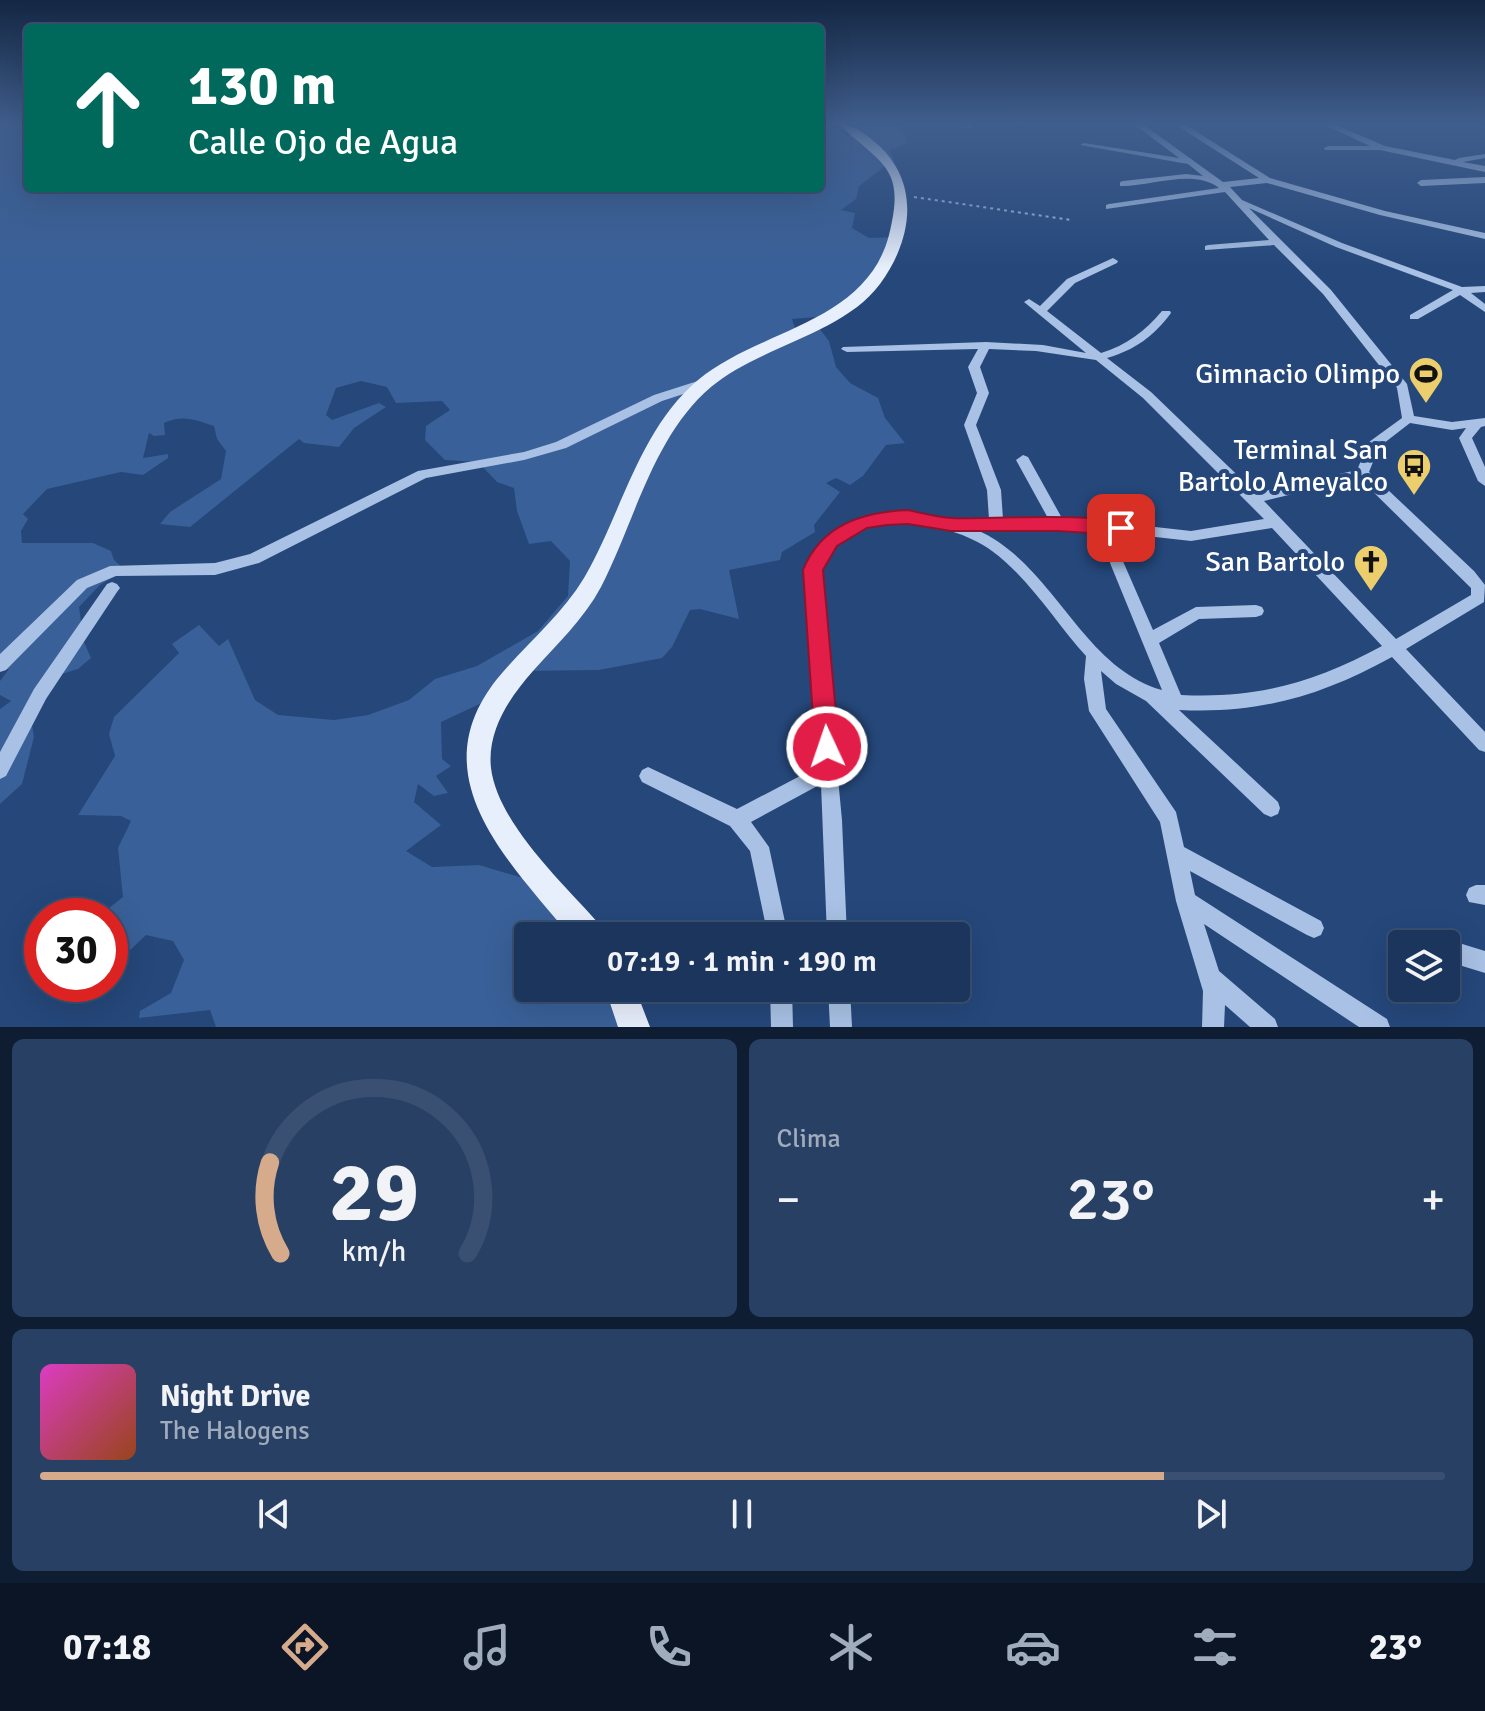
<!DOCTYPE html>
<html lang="es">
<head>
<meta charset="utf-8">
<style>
  body { margin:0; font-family:Signika,sans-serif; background:#294065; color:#f1f3f6; height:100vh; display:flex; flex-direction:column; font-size:30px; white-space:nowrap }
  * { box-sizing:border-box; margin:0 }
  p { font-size:26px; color:#a0abbb }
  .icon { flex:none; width:44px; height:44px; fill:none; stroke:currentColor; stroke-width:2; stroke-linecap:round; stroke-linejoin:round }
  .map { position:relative; height:1027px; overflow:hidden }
  .sheet { display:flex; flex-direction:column; gap:12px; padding:12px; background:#0f1d33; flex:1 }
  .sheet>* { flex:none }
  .banner { position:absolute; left:24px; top:24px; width:800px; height:168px; border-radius:8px; box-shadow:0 8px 32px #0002,0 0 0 2px #3a5072; background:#00695c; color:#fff; overflow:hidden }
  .buttons { position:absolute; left:1388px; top:930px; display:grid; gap:16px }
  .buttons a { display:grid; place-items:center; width:72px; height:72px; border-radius:8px; background:#1c355c; box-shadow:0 8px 32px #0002,0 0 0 2px #3a5072; font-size:40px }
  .speed { position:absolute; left:24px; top:898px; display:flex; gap:16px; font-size:40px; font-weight:700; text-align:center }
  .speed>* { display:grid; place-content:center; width:104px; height:104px; border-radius:50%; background:#1c355c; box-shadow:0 8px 32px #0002,0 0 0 2px #3a5072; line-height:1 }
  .speed .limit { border:12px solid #d22; background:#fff; color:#111 }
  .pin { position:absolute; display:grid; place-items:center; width:68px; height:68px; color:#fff; margin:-34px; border-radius:16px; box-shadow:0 4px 12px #0006 }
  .me { position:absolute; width:88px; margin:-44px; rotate:357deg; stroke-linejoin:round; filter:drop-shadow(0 0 6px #0008) }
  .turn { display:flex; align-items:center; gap:28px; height:168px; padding:0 32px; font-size:36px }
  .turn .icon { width:104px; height:104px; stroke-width:2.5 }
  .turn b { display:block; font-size:56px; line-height:68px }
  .big { font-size:60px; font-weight:600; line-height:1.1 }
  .sheet .tile { flex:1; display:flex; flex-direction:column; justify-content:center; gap:12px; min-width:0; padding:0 28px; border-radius:12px; background:#294065 }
  .sheet .dial { align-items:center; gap:0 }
  .dial svg { height:208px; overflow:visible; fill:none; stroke:#3a5072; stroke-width:7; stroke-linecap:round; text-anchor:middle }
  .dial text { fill:#f1f3f6; stroke:none }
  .song { display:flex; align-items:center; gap:24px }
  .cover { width:96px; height:96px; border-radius:12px; background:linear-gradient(135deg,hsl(310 70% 55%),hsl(20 70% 35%)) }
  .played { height:8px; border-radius:4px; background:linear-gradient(90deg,#d6ab8b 80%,#3a5072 80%) }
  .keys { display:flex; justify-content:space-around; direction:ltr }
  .heat { display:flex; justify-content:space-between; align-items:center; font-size:44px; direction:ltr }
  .sheet .tiles { flex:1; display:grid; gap:12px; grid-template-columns:1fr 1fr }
  .tile:last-child { grid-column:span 2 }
  .trip { position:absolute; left:514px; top:922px; width:456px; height:80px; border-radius:8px; background:#1c355c; box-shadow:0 8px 32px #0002,0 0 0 2px #3a5072; font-weight:600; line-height:80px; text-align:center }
  .tabs { display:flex; height:128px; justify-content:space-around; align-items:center; background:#0b1525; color:#a0abbb }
  .tabs .icon { width:56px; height:56px }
  .tabs .selected { color:#d6ab8b }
  .tabs b { font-size:36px; color:#f1f3f6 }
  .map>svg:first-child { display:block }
</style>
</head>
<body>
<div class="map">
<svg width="1485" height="1027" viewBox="0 0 1485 1027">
  <rect width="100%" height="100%" fill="#25477a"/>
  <path fill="#396098" d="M 0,125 L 28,125 L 28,188 L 820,188 L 820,125 L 834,128 L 848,137 L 850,130 C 862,127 893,118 902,131 C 905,134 906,139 909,143 L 890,150 L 895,165 L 891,168 L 889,163 L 859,186 L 856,199 L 841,210 L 855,213 L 852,228 L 869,238 L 899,237 L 903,243 L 891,247 L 884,270 L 829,316 L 792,319 L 795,328 L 819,328 L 829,341 L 836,367 L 850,383 L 878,398 L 885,418 L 905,443 L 886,445 L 863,476 L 850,485 L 836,478 L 826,483 L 840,492 L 814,525 L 815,532 L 782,552 L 780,560 L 729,570 L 739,619 L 700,609 L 690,610 L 672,647 L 662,658 L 599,670 L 521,671 L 484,702 L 441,722 L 442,759 L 451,766 L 436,776 L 448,793 L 434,796 L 418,784 L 414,802 L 441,825 L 406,851 L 432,867 L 479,865 L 533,881 L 584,936 L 528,936 L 528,988 L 635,988 L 643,1027 L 216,1027 L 210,1010 L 139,1018 L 140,1011 L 171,993 L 184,960 L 173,941 L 146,935 L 126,954 L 123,947 L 110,950 L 110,916 L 99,916 L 123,897 L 118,848 L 131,821 L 121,816 L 78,815 L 115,756 L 109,734 L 114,717 L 179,653 L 172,644 L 199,625 L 219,646 L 228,639 L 255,700 L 278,715 L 334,720 L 368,715 L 409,700 L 435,679 L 477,666 L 538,631 L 568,596 L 570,561 L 551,541 L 529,544 L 517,511 L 514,488 L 497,482 L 478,462 L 445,460 L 425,440 L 426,426 L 450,410 L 442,401 L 396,403 L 387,387 L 361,381 L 336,388 L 326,415 L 332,420 L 379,403 L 386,407 L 354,428 L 339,447 L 304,443 L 299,439 L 190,527 L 160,524 L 170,512 L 221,479 L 226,451 L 217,439 L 214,426 C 196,420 183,414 164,423 L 165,435 L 154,436 L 149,433 L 143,458 L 168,454 L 168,458 L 143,475 L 121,472 L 47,489 L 23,514 L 28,519 L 21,531 L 22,543 L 93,543 L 111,551 L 114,560 L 125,570 L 100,585 L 79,607 L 84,642 L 91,658 L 78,669 L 52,677 L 31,719 L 34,737 L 22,784 L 0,804 L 0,709 L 11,701 L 0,695 L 0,681 L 9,669 L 0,669 Z"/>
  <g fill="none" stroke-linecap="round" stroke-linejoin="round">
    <path stroke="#a8c1e4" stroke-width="2" stroke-dasharray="3 4" stroke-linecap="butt" d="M 914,197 L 1071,220"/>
    <path fill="#a8c1e4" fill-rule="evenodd" d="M 964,125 L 972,125 L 972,126 L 968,128 Z
      M 1135,125 L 1144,125 L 1223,182 L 1259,178 L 1176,125 L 1186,125 L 1270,178 L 1385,211 L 1485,233 L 1485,239 L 1380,215 L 1267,183 L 1230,187 L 1242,200 L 1342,243 L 1462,287 L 1485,286 L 1485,292 L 1471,293 L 1485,304 L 1485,312 L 1460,295 L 1418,319 L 1410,319 L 1410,315 L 1453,290 L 1336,247 L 1249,208 L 1331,290 L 1407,384 L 1414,416 L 1452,422 L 1485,418 L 1485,426 L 1481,427 L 1472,438 L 1485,467 L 1485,486 L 1478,481 L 1459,438 L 1466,428 L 1452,430 L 1410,423 L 1379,447 L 1369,472 L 1474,571 L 1485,585 L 1484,602 L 1406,649 L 1485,732 L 1485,752 L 1479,750 L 1392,657 C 1321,696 1260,714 1179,710 L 1278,802 L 1280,808 L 1278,814 L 1271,817 L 1264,814 L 1146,701 L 1116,684 L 1101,671 L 1106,709 L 1176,812 L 1184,847 L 1321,921 L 1324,928 L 1321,935 L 1314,938 L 1307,935 L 1190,871 L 1195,895 L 1387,1019 L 1390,1027 L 1359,1027 L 1204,924 L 1219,971 L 1275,1019 L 1278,1027 L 1250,1027 L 1225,1005 L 1224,1027 L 1202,1027 L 1203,991 L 1176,901 L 1160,822 L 1089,711 L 1084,679 L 1086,656 C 1055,622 1030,579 992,551 C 954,522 861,505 829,552 C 820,566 821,584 821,600 L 842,820 L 847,936 L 827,936 L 821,784 L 751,822 L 769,847 L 788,936 L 768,936 L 750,851 L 730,826 L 642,782 L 639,776 L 642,770 L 648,767 L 737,809 L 819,766 L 805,600 C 806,588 806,575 810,563 C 821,526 867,511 902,513 C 918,513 936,521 951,520 C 964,520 976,519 989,519 L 987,490 L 964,425 L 977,393 L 968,367 L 978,349 L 847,352 L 841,349 L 843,347 L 986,342 L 1043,345 L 1086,353 L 1024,302 L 1029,299 L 1040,306 L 1067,279 L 1113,258 L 1118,261 L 1117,263 L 1075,283 L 1047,311 L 1101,353 C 1127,345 1145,331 1162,311 L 1170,311 L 1171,313 C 1154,336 1135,350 1107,358 L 1151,392 L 1256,493 L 1357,470 L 1369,442 L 1402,418 L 1397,388 L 1323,294 L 1274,245 L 1205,250 L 1205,246 L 1208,245 L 1269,240 L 1225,192 L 1106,209 L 1106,205 L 1109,204 L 1219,188 C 1193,168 1150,187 1120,186 L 1120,182 L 1123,181 L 1186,174 L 1203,176 L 1188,164 L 1080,145 L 1084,143 L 1179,158 ZM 989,349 L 1036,351 L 1096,360 L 1143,398 L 1264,519 L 1191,531 L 1102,521 L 1063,520 L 1028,457 L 1023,455 L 1016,460 L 1049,520 L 1003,519 L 1001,490 L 976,425 L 989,393 L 980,367 ZM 1359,478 L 1471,588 L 1471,595 L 1396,639 L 1264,501 ZM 1272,528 L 1382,646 C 1315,682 1258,699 1181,695 L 1159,643 L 1199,619 L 1256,617 L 1262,615 L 1264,611 L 1262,607 L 1256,605 L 1196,607 L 1153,630 L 1122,559 L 1112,559 L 1110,563 L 1162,690 C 1081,667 1054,564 977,530 L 1102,531 L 1191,541 Z
      M 1325,125 L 1336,125 L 1385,146 L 1455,160 L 1459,158 L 1485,154 L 1485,158 L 1463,162 L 1485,166 L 1485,172 L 1380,150 L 1325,150 L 1324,148 L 1328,146 L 1370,146 Z
      M 1485,177 L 1485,183 L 1421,186 L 1417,183 L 1421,180 Z
      M 704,379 L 710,383 L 708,386 L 662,401 L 566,448 L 524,460 L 426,478 L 259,563 L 215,575 L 116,576 L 87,588 L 6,670 L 0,672 L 0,654 L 77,580 L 110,566 L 215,563 L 250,554 L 418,471 L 524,452 L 556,442 L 654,395 Z
      M 112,582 L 117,584 L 120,588 L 117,592 L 46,699 L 6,776 L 0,779 L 0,752 L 34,689 L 107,584 Z
      M 1476,885 L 1485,885 L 1485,905 L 1469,902 L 1466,895 L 1469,888 Z
      M 1446,939 L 1485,951 L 1485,973 L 1446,961 L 1446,944 L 1438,944 Z
      M 770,988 L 792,988 L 793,1027 L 771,1027 Z
      M 828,988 L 850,988 L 852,1027 L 830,1027 Z"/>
    <path fill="#e8effc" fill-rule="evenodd" d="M 840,125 C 855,125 864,133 876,143 C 921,182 913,239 880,284 C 843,334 760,346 711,387 C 653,436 635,521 601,587 C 584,619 557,644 533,671 C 509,698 487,731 491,768 C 498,824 564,884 600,925 L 604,936 L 570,936 C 509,861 419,777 497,679 C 525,645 561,616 584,578 C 622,513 638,431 698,380 C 759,329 866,324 889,235 C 906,167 883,166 840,125 Z
      M 605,988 L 635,988 L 650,1027 L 618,1027 Z"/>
  </g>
  <linearGradient id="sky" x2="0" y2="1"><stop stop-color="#142743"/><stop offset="0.46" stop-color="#405e8d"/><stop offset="1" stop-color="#405e8d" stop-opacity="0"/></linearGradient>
  <rect width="1485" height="269" fill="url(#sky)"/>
  <path fill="#e11d48" stroke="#92132f" stroke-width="2" d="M 908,510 C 922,513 937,517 952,518 C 980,520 1119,510 1130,528 L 1121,535 L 1058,531 L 951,531 L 908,524 L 887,525 L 867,528 L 837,546 L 823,570 L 839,747 L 835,755 L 827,758 L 819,755 L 815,747 L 803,570 C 821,525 862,512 908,510 Z"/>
  <defs>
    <symbol id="stadium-pin" viewBox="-11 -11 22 30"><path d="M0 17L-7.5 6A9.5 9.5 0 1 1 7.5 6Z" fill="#edce6d" stroke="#25477a"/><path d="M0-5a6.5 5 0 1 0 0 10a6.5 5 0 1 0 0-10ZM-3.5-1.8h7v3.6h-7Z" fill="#111"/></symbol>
    <symbol id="bus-pin" viewBox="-11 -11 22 30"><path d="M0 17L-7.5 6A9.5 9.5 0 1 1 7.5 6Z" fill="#edce6d" stroke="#25477a"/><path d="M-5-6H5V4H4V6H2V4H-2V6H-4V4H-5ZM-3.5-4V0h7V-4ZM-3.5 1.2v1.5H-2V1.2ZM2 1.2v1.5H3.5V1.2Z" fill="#111"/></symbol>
    <symbol id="church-pin" viewBox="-11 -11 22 30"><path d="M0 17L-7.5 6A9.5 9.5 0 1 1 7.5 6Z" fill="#edce6d" stroke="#25477a"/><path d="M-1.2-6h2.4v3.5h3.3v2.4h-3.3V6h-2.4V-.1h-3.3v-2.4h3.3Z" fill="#111"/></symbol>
  </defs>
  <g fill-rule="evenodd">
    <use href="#stadium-pin" x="1406" y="354" width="40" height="54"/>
    <use href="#bus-pin" x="1394" y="446" width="40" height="54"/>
    <use href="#church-pin" x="1351" y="542" width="40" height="54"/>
  </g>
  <g text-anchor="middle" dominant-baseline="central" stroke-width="8" stroke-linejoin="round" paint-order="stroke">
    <g font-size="28" fill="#fff" stroke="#25477a" text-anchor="end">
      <text x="1400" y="374">Gimnacio Olimpo</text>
      <text x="1388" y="450">Terminal San<tspan x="1388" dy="32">Bartolo Ameyalco</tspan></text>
      <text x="1345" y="562">San Bartolo</text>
    </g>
  </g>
</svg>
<div class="buttons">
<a><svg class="icon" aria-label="layers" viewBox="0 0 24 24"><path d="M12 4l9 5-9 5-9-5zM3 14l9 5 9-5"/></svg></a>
</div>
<div class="speed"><div class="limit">30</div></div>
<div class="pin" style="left:1121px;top:528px;background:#d93025"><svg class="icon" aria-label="arrive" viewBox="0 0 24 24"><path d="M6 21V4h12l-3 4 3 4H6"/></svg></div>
<svg class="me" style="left:827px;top:747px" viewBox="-20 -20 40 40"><circle r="17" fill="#e11d48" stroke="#fff" stroke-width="3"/><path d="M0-11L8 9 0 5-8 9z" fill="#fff"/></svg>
<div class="trip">07:19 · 1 min · 190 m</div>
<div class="banner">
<div class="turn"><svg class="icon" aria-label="ahead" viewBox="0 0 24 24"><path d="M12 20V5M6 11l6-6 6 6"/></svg><div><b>130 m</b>Calle Ojo de Agua</div></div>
</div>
</div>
<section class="sheet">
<div class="tiles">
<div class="tile dial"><svg viewBox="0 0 100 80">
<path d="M14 69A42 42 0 1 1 86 69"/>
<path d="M14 69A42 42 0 0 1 10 34" stroke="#d6ab8b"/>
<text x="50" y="56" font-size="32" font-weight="700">29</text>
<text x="50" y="72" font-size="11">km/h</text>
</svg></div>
<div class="tile"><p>Clima</p>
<div class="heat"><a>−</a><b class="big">23°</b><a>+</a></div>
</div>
<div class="tile">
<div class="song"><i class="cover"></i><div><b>Night Drive</b><p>The Halogens</p></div></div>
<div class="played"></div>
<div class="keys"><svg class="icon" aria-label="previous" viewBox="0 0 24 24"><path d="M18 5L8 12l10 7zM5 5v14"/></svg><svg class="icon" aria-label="pause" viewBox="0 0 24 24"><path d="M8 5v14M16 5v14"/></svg><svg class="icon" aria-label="next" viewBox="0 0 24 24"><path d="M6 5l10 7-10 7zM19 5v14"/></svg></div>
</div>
</div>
</section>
<nav class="tabs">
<b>07:18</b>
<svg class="icon selected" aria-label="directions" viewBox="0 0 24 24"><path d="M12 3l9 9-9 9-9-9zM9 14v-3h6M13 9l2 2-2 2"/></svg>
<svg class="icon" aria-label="music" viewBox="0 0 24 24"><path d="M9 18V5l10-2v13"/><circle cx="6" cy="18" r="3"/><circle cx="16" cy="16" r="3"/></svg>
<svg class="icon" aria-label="phone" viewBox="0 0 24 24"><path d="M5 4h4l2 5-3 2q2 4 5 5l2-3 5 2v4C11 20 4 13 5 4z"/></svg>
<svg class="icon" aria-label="climate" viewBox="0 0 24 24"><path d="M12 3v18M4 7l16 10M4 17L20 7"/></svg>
<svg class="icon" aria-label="car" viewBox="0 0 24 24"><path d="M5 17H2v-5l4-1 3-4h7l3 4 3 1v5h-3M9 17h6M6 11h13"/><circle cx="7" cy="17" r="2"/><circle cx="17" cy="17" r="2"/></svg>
<svg class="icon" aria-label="filters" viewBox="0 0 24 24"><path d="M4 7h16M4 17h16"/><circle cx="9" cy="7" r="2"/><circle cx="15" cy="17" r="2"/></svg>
<b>23°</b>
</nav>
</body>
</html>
